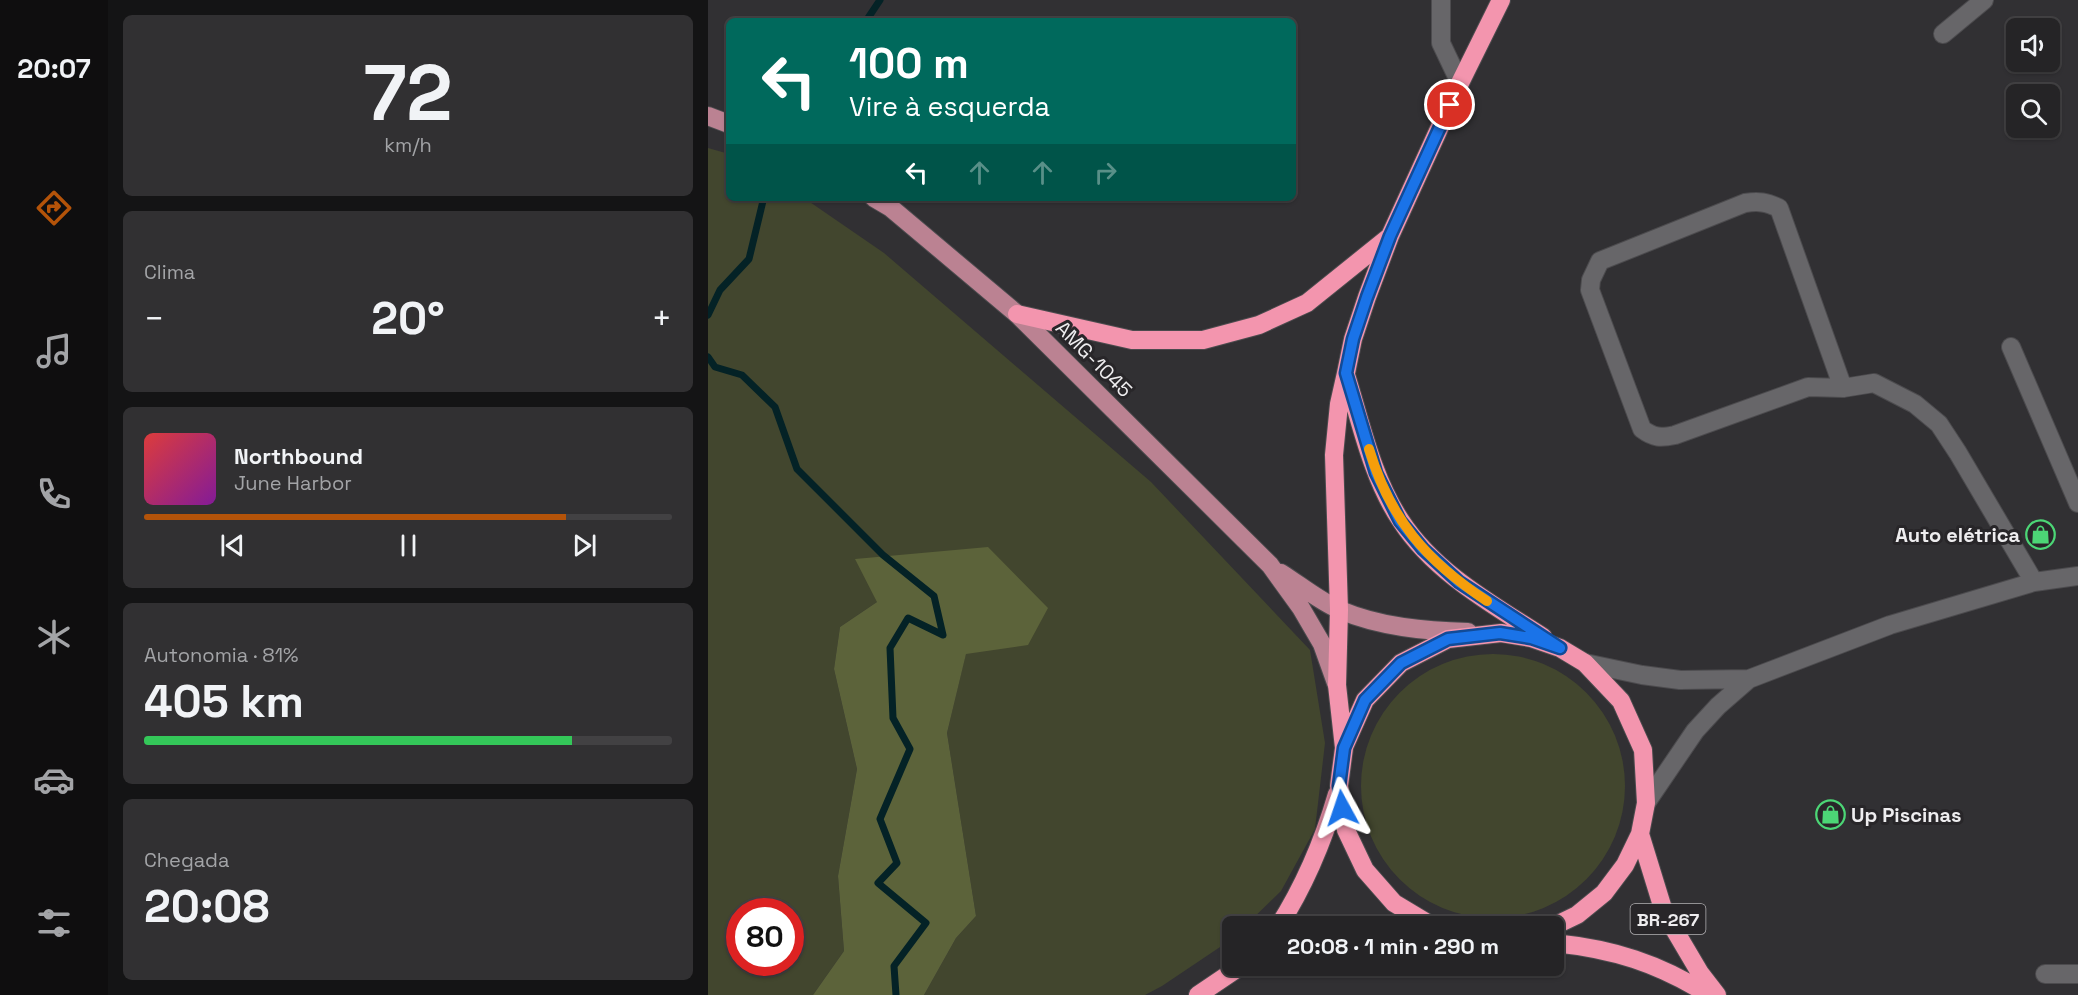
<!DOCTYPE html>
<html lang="pt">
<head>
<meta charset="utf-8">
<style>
  body { margin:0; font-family:"Space Grotesk",sans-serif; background:#313032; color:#f1f3f6; height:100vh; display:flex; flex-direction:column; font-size:22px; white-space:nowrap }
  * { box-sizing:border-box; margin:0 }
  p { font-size:20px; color:#a3a4a7 }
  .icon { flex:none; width:33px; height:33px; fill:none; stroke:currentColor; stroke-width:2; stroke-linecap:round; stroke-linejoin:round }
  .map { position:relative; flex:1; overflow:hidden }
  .drawer { display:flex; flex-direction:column; gap:15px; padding:15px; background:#141415; width:600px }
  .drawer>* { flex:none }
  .guide { position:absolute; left:18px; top:18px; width:570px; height:183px; border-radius:9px; box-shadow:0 2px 4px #0004,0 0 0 2px #424143; background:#00695c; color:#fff; overflow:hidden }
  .controls { position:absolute; left:1298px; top:18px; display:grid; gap:12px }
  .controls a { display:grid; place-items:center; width:54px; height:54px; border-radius:9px; background:#252426; box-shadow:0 2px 4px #0004,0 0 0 2px #424143; font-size:30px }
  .speed { position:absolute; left:18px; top:898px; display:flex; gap:12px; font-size:30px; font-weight:700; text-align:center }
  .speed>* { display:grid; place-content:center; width:78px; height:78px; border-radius:50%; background:#252426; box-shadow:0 2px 4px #0004,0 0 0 2px #424143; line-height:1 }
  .speed .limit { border:9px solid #d22; background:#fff; color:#111 }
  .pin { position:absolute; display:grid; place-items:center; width:51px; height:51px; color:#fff; margin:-26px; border:3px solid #fff; border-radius:50%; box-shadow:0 2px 6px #0007 }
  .me { position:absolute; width:66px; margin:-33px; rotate:355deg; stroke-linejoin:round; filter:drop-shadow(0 0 4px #0008) }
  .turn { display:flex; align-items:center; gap:21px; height:126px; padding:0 24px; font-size:27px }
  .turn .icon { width:78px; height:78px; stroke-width:2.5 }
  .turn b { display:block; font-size:42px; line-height:51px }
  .lanes { display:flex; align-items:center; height:57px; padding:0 24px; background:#0003; justify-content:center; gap:30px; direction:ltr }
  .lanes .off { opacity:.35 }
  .big { font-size:45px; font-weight:800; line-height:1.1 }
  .drawer .widget { flex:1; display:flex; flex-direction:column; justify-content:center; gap:9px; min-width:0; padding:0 21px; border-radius:9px; background:#313032 }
  .drawer .dial { align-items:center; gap:0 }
  .dial b { font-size:78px; line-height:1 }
  .song { display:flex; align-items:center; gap:18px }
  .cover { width:72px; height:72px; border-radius:9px; background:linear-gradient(135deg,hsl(0 70% 55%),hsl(290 70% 35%)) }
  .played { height:6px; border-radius:3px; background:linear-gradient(90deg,#b45309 80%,#424143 80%) }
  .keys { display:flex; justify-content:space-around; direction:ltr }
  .heat { display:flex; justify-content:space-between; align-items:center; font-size:33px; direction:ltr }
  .charge { height:9px; border-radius:4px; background:linear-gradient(90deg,#34c759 81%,#424143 0) }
  .trip { position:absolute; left:514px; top:916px; width:342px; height:60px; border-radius:9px; background:#252426; box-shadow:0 2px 4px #0004,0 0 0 2px #424143; font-weight:800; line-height:60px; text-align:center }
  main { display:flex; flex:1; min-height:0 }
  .menu { display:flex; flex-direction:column; width:108px; justify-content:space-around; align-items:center; background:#0f0e0f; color:#a3a4a7 }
  .menu .icon { width:42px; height:42px }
  .menu .selected { color:#b45309 }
  .menu b { font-size:27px; color:#f1f3f6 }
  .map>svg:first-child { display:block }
</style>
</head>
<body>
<main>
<nav class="menu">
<b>20:07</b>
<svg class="icon selected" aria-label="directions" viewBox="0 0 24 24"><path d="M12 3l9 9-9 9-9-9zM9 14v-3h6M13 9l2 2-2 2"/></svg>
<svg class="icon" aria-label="music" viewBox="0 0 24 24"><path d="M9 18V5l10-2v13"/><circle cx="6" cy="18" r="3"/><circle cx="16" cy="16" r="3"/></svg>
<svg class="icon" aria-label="phone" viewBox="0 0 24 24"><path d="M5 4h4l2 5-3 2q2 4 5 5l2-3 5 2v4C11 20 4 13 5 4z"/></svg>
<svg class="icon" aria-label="climate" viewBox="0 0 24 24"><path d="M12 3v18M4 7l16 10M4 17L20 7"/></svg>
<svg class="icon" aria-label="car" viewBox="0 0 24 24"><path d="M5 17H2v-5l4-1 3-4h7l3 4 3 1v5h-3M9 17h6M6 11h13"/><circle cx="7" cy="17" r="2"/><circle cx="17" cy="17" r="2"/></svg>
<svg class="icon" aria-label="filters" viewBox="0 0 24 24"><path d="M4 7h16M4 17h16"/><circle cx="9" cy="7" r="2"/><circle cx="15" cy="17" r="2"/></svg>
</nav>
<section class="drawer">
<div class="widget dial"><b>72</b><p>km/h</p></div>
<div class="widget"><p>Clima</p>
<div class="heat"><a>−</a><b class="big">20°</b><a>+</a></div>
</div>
<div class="widget">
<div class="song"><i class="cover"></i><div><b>Northbound</b><p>June Harbor</p></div></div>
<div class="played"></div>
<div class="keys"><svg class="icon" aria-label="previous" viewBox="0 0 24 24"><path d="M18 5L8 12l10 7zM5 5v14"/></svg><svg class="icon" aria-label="pause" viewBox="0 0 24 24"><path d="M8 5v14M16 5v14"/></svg><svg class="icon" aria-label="next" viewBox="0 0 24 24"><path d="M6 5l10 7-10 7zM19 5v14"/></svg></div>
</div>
<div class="widget"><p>Autonomia · 81%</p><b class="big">405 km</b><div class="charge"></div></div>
<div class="widget"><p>Chegada</p><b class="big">20:08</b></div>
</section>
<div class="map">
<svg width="1370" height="995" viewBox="0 0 1370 995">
  <rect width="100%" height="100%" fill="#313033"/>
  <path fill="#42462e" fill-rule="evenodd" d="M 0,148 L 21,154 L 21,198 L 96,198 L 176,253 L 443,482 L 602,650 L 617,743 L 607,829 L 573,891 L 536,927 L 525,927 L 525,937 L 521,941 L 454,986 L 437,995 L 216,995 L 248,938 L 268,916 L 239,733 L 258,653 L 169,602 L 132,627 L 126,669 L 149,769 L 130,876 L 136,951 L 105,995 L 0,995 ZM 32,912 L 82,912 L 82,963 L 32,963 Z
    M653 786a132 132 0 1 1 264 0a132 132 0 1 1-264 0Z"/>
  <path fill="#5c633a" d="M 280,547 L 340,608 L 320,645 L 258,654 L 239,733 L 268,916 L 248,938 L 216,995 L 105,995 L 136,951 L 130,876 L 149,769 L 126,669 L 132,627 L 169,602 L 147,559 Z"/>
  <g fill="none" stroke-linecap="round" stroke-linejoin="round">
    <path stroke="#042226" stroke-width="7" d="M 158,21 L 172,0
      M 0,315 L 12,290 L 41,259 L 55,201
      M 0,357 L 7,367 L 34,375 L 67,407 L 89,469 L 175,555 L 226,596 L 235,635 L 200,618 L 182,648 L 185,718 L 202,749 L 172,819 L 189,863 L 170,883 L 218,923 L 186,966 L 188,995"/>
    <defs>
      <path id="minor" d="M 733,0 L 733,43 L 752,83
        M 1235,34 L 1276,0
        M 1303,347 L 1370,503
        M 1135,388 L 1071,208 C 1058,202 1051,201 1037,203 L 892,261 L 883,280 L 882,290 L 934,429 C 946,438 953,438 967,435 L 1100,387 L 1135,388 L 1166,383 L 1207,404 L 1231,424 L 1250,453 L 1326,582
        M 877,663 L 934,675 L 972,680 L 1041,679 L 1182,625 L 1326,582 L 1370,576
        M 938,803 L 987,731 L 1010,706 L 1041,679
        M 1337,974 L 1370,974"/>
      <path id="major" d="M 0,116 L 21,124
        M 166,198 L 183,208 L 309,314 L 562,565 L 593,608 L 614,644 L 628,683
        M 573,573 C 592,585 611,601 632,610 C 672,627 717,631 760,632"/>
      <path id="highway" d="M 309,314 L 424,340 L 495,340 L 551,325 L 599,303 L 681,237
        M 638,375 C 653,423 664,478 693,521 C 727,573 784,604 835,637
        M 636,747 L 657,700 L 693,663 L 740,639 L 793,633 L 823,638 L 852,648 L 877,663 L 913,701 L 935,750 L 938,803 L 932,834 L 917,865 L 896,893 L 869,915 L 844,927
        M 932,834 L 956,912 L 992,973 L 1009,995
        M 570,927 C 597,885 615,842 629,794
        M 629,927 L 674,924 L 723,926
        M 726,927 L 686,903 L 657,870 L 638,830 L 631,786 L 636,748 L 629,685 L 631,610 L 626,455 L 631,404 L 638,373 L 645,339 L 659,297 L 682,236 L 752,83 L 793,0
        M 846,943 C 905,949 950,963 1001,995
        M 490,995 L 533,966"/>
    </defs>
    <use href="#minor" stroke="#4c4b4e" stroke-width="20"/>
    <use href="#major" stroke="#4c4b4e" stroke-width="20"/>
    <use href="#highway" stroke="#4c4b4e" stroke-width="20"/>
    <use href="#minor" stroke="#676669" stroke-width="18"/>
    <use href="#major" stroke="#bb8292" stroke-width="18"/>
    <use href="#highway" stroke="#f395ae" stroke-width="18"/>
  </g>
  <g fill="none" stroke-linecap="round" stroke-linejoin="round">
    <defs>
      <path id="route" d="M 634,808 L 631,786 L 636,748 L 657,700 L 693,663 L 740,639 L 792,633 L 823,638 L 852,648 L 751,582 L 715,549 L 692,521 L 668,473 L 638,373 L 645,339 L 659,297 L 682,236 L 742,105"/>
    </defs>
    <use href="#route" stroke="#114b97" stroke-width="15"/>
    <use href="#route" stroke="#1a73e8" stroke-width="10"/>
    <path stroke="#f59e0b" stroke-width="10" d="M 661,449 C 682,519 718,561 779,601"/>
  </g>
  <defs>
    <symbol id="shop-ring" viewBox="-11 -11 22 22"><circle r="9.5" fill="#282629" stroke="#4cd676" stroke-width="1.5"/><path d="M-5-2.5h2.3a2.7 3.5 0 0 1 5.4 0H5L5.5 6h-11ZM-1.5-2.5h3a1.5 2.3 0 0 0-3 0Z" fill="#4cd676"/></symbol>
  </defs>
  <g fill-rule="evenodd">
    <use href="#shop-ring" x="1316" y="518" width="33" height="33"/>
    <use href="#shop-ring" x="1106" y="798" width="33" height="33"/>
  </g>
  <g text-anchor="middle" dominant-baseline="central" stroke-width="6" stroke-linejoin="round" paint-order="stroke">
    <rect fill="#282629" stroke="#b3b1b4" stroke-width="1.5" x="922.5" y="904" width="75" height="30" rx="4.5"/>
    <g font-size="18" font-weight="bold" fill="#eeedef">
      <text x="960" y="919">BR-267</text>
    </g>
    <g font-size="20" fill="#eeedef" stroke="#282629">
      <text transform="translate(386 359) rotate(45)">AMG-1045</text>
    </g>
    <g font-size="20" font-weight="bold" fill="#eeedef" stroke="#282629" text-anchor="end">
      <text x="1312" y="535">Auto elétrica</text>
      <text x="1143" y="815" text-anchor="start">Up Piscinas</text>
    </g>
  </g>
</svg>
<div class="controls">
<a><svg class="icon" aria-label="sound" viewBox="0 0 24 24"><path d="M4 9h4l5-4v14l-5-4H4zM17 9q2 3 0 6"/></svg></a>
<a><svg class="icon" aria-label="search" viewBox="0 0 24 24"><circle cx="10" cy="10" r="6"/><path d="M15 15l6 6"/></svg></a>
</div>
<div class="speed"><div class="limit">80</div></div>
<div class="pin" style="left:742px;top:105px;background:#d93025"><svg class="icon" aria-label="arrive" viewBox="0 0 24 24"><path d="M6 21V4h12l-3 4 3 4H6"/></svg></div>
<svg class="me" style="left:634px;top:808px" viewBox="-20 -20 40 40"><path d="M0-17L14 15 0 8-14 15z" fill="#1a73e8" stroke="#fff" stroke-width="4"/></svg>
<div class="trip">20:08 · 1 min · 290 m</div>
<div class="guide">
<div class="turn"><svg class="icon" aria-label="left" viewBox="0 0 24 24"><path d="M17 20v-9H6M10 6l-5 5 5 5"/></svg><div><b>100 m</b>Vire à esquerda</div></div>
<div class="lanes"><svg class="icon" aria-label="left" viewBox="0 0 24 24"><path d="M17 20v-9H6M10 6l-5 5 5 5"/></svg><svg class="icon off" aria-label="ahead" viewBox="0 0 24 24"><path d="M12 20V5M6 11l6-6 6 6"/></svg><svg class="icon off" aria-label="ahead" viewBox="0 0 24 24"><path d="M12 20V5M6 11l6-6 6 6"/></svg><svg class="icon off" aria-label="right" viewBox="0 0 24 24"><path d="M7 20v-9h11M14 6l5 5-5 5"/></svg></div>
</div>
</div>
</main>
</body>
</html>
